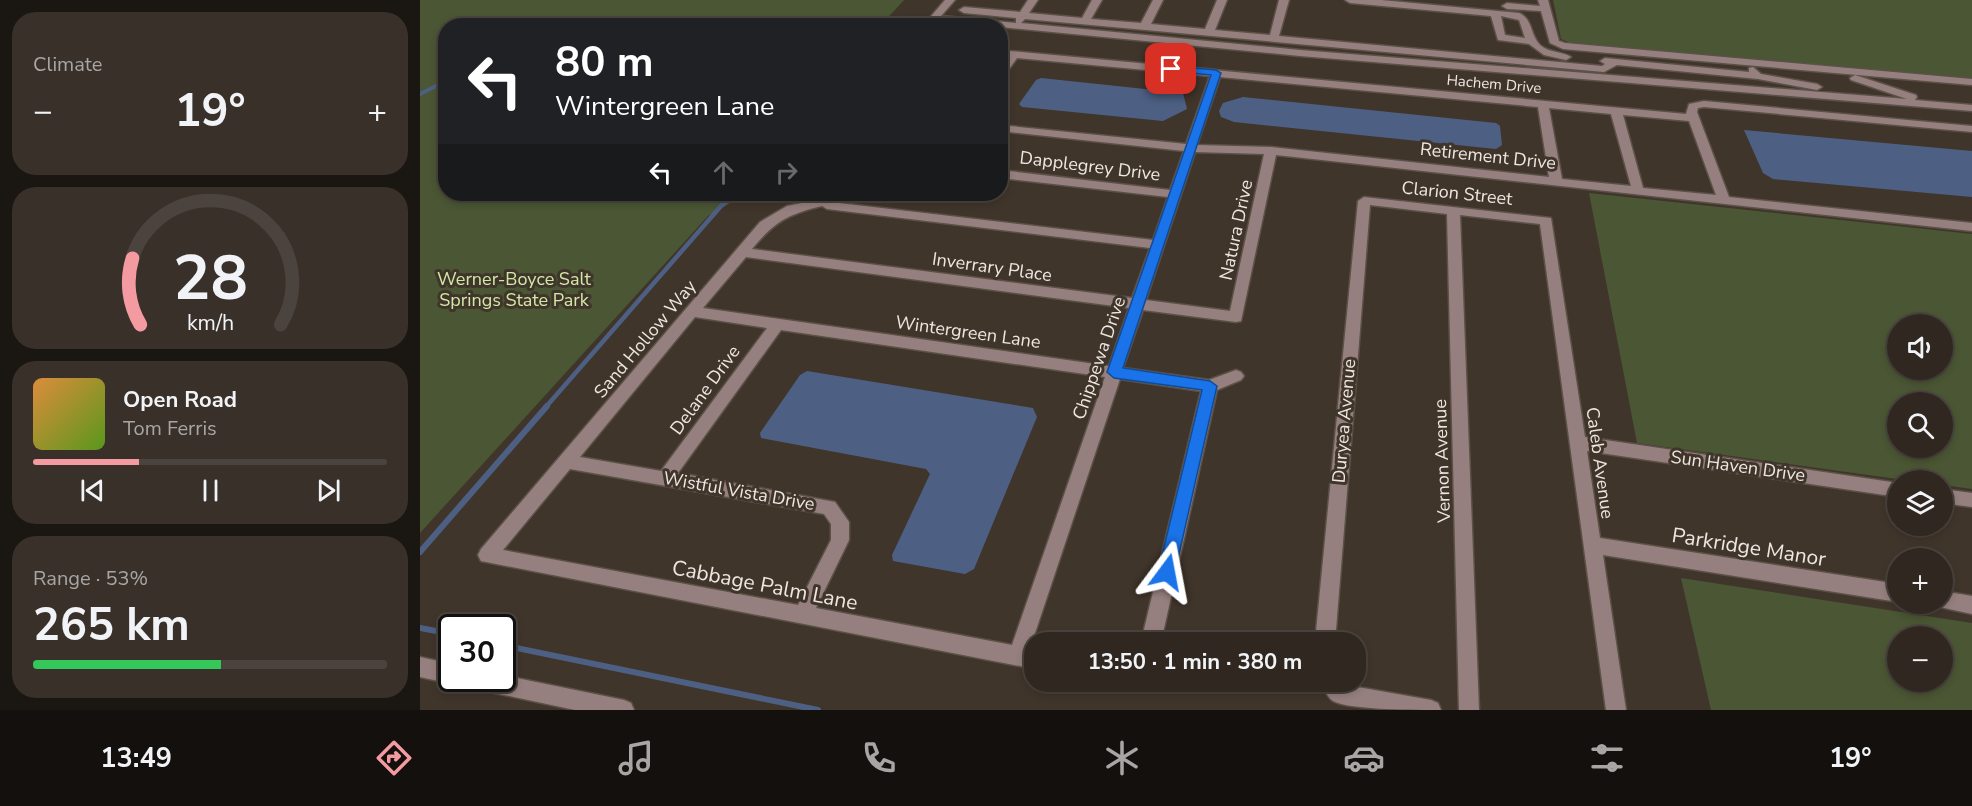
<!DOCTYPE html>
<html lang="en">
<head>
<meta charset="utf-8">
<style>
  body { margin:0; font-family:"Nunito Sans",sans-serif; background:#383029; color:#f1f3f6; height:100vh; display:flex; flex-direction:column; font-size:22px; white-space:nowrap }
  * { box-sizing:border-box; margin:0 }
  p { font-size:20px; color:#a8a6a5 }
  .icon { flex:none; width:33px; height:33px; fill:none; stroke:currentColor; stroke-width:2; stroke-linecap:round; stroke-linejoin:round }
  .map { position:relative; flex:1; overflow:hidden }
  .side { display:flex; flex-direction:column; gap:12px; padding:12px; background:#1a1612; width:420px }
  .side>* { flex:none }
  .banner { position:absolute; left:18px; top:18px; width:570px; height:183px; border-radius:24px; box-shadow:0 3px 9px #0003,0 0 0 2px #4b443e; background:#202124; color:#fff; overflow:hidden }
  .buttons { position:absolute; left:1467px; top:314px; display:grid; gap:12px }
  .buttons a { display:grid; place-items:center; width:66px; height:66px; border-radius:50%; background:#302820; box-shadow:0 3px 9px #0003,0 0 0 2px #4b443e; font-size:30px }
  .speed { position:absolute; left:18px; top:614px; display:flex; gap:12px; font-size:30px; font-weight:700; text-align:center }
  .speed>* { display:grid; place-content:center; width:78px; height:78px; border-radius:50%; background:#302820; box-shadow:0 3px 9px #0003,0 0 0 2px #4b443e; line-height:1 }
  .speed .limit { border:3px solid #111; border-radius:9px; background:#fff; color:#111 }
  .pin { position:absolute; display:grid; place-items:center; width:51px; height:51px; color:#fff; margin:-26px; border-radius:12px; box-shadow:0 3px 9px #0006 }
  .me { position:absolute; width:66px; margin:-33px; rotate:13deg; stroke-linejoin:round; filter:drop-shadow(0 0 4px #0008) }
  .turn { display:flex; align-items:center; gap:21px; height:126px; padding:0 18px; font-size:27px }
  .turn .icon { width:78px; height:78px; stroke-width:2.5 }
  .turn b { display:block; font-size:42px; line-height:51px }
  .lanes { display:flex; align-items:center; height:57px; padding:0 18px; background:#0003; justify-content:center; gap:30px; direction:ltr }
  .lanes .off { opacity:.35 }
  .big { font-size:45px; font-weight:700; line-height:1.1 }
  .side .card { flex:1; display:flex; flex-direction:column; justify-content:center; gap:9px; min-width:0; padding:0 21px; border-radius:24px; background:#383029 }
  .side .dial { align-items:center; gap:0 }
  .dial svg { height:156px; overflow:visible; fill:none; stroke:#4b443e; stroke-width:7; stroke-linecap:round; text-anchor:middle }
  .dial text { fill:#f1f3f6; stroke:none }
  .song { display:flex; align-items:center; gap:18px }
  .cover { width:72px; height:72px; border-radius:9px; background:linear-gradient(135deg,hsl(30 70% 55%),hsl(90 70% 35%)) }
  .played { height:6px; border-radius:3px; background:linear-gradient(90deg,#f49aa1 30%,#4b443e 30%) }
  .keys { display:flex; justify-content:space-around; direction:ltr }
  .heat { display:flex; justify-content:space-between; align-items:center; font-size:33px; direction:ltr }
  .charge { height:9px; border-radius:4px; background:linear-gradient(90deg,#34c759 53%,#4b443e 0) }
  .trip { position:absolute; left:604px; top:632px; width:342px; height:60px; border-radius:24px; background:#302820; box-shadow:0 3px 9px #0003,0 0 0 2px #4b443e; font-weight:700; line-height:60px; text-align:center }
  .dock { display:flex; height:96px; justify-content:space-around; align-items:center; background:#13100d; color:#a8a6a5 }
  .dock .icon { width:42px; height:42px }
  .dock .selected { color:#f49aa1 }
  .dock b { font-size:27px; color:#f1f3f6 }
  main { display:flex; flex:1; min-height:0 }
  .map>svg:first-child { display:block }
</style>
</head>
<body>
<main>
<section class="side">
<div class="card"><p>Climate</p>
<div class="heat"><a>−</a><b class="big">19°</b><a>+</a></div>
</div>
<div class="card dial"><svg viewBox="0 0 100 80">
<path d="M14 69A42 42 0 1 1 86 69"/>
<path d="M14 69A42 42 0 0 1 10 35" stroke="#f49aa1"/>
<text x="50" y="56" font-size="32" font-weight="700">28</text>
<text x="50" y="72" font-size="11">km/h</text>
</svg></div>
<div class="card">
<div class="song"><i class="cover"></i><div><b>Open Road</b><p>Tom Ferris</p></div></div>
<div class="played"></div>
<div class="keys"><svg class="icon" aria-label="previous" viewBox="0 0 24 24"><path d="M18 5L8 12l10 7zM5 5v14"/></svg><svg class="icon" aria-label="pause" viewBox="0 0 24 24"><path d="M8 5v14M16 5v14"/></svg><svg class="icon" aria-label="next" viewBox="0 0 24 24"><path d="M6 5l10 7-10 7zM19 5v14"/></svg></div>
</div>
<div class="card"><p>Range · 53%</p><b class="big">265 km</b><div class="charge"></div></div>
</section>
<div class="map">
<svg width="1552" height="710" viewBox="0 0 1552 710">
  <rect width="100%" height="100%" fill="#40352b"/>
  <path fill="#4a5634" fill-rule="evenodd" d="M 0,0 L 484,0 L 461,25 L 26,26 L 26,194 L 326,194 L 288,216 L 0,533 Z
    M 1133,0 L 1552,0 L 1552,78 L 1153,44 L 1141,39 Z
    M 1169,193 L 1552,234 L 1552,489 L 1523,485 L 1522,480 L 1484,480 L 1217,443 ZM 1478,324 L 1522,324 L 1522,369 L 1478,369 ZM 1478,402 L 1522,402 L 1522,447 L 1478,447 Z
    M 1261,578 L 1552,623 L 1552,710 L 1291,710 ZM 1478,636 L 1522,636 L 1522,681 L 1478,681 Z"/>
  <path fill="#4d6083" d="M 621,78 L 763,93 L 767,109 L 743,121 L 602,107 L 599,104 L 616,80 Z
    M 823,97 L 1076,123 L 1080,126 L 1082,145 L 1076,149 L 814,122 L 801,117 L 799,111 L 803,103 Z
    M 1324,130 L 1552,151 L 1552,197 L 1353,179 L 1343,173 Z
    M 387,371 L 613,408 L 617,417 L 554,569 L 545,574 L 473,561 L 472,555 L 510,474 L 506,469 L 341,438 L 340,433 L 380,375 Z"/>
  <g fill="none" stroke-linecap="round" stroke-linejoin="round">
    <path stroke="#4d6083" stroke-width="4" d="M 0,94 L 26,81"/>
    <path stroke="#4d6083" stroke-width="4.5" d="M 125,408 L 301,206 L 315,194"/>
    <path stroke="#4d6083" stroke-width="6" d="M 0,552 L 127,406
      M 0,628 L 32,634
      M 82,645 L 398,710"/>
    <defs>
      <path id="minor" d="M 525,0 L 535,0 L 521,16 L 596,23 L 596,18 L 544,13 L 539,10 L 544,7 L 600,12 L 608,0 L 618,0 L 609,13 L 662,18 L 672,0 L 682,0 L 671,19 L 721,23 L 733,0 L 743,0 L 731,24 L 785,29 L 797,0 L 807,0 L 795,30 L 850,35 L 859,0 L 869,0 L 859,36 L 1182,66 L 1185,64 L 1180,61 L 1185,58 L 1329,72 L 1329,68 L 1333,67 L 1341,74 L 1397,84 L 1402,87 L 1397,90 L 1338,79 L 1197,65 L 1184,72 L 605,19 L 601,23 L 880,50 L 1487,99 L 1431,80 L 1430,78 L 1435,75 L 1496,95 L 1497,97 L 1495,100 L 1552,105 L 1552,111 L 880,56 L 517,21 L 513,25 L 507,25 L 507,21 Z
        M 925,0 L 961,0 L 1099,13 C 1113,19 1110,35 1120,45 C 1129,53 1142,51 1151,57 L 1146,60 L 1124,55 L 1109,44 L 1078,40 L 1071,16 L 930,3 ZM 1081,16 L 1099,20 L 1105,38 L 1085,35 Z
        M 1118,0 L 1128,0 L 1139,41 L 1145,43 L 1552,79 L 1552,85 L 1143,49 L 1130,43 L 1121,11 L 1087,9 L 1082,6 L 1087,3 L 1120,6 Z
        M 580,50 L 1266,114 L 1269,104 L 1284,101 L 1552,126 L 1552,132 L 1284,107 L 1278,108 L 1277,112 L 1309,197 L 1552,223 L 1552,231 L 856,155 L 821,321 L 816,322 L 723,310 L 703,368 L 789,380 L 816,370 L 821,372 L 824,376 L 821,380 L 797,390 L 741,642 L 721,642 L 781,391 L 700,379 L 610,648 L 615,649 L 615,669 L 61,561 L 58,555 L 61,549 L 340,222 L 367,206 L 426,194 L 447,194 L 445,197 L 419,203 L 733,240 L 748,197 L 580,178 L 580,170 L 750,190 L 764,151 L 580,131 L 580,125 L 766,144 L 790,76 L 597,58 L 584,76 L 580,77 L 580,66 L 587,57 L 580,56 ZM 800,77 L 1118,107 L 1129,177 L 851,147 L 777,145 ZM 1129,108 L 1191,114 L 1211,186 L 1142,179 ZM 1203,115 L 1269,121 L 1296,195 L 1223,188 ZM 775,152 L 844,154 L 810,311 L 726,300 ZM 402,206 L 407,209 L 730,248 L 712,298 L 332,249 C 354,222 368,214 402,206 ZM 326,257 L 709,308 L 689,366 L 283,308 ZM 275,317 L 347,328 L 241,471 L 160,457 ZM 361,330 L 685,377 L 592,645 L 396,608 L 429,540 L 429,522 L 415,502 L 258,473 ZM 150,469 L 404,514 L 411,524 L 411,540 L 378,605 L 83,550 Z
        M 944,197 L 1131,218 L 1165,437 L 1478,483 L 1478,497 L 1167,451 L 1180,538 L 1478,584 L 1478,602 L 1183,555 L 1206,710 L 1186,710 L 1120,224 L 1040,215 L 1059,710 L 1039,710 L 1027,214 L 950,205 L 915,642 L 895,642 L 938,201 Z
        M 1522,489 L 1552,493 L 1552,507 L 1522,503 Z
        M 1522,591 L 1552,596 L 1552,614 L 1515,606 L 1514,603 L 1522,603 Z
        M 0,657 L 32,664 L 32,678 L 40,678 L 39,681 L 32,684 L 0,677 Z
        M 82,675 L 204,700 L 211,703 L 214,710 L 155,710 L 51,688 L 44,685 L 41,678 L 82,678 Z
        M 900,681 L 923,681 L 926,685 L 1011,700 L 1018,703 L 1021,710 C 999,710 929,710 913,701 C 907,697 903,687 900,681 Z"/>
    </defs>
    <use href="#minor" stroke="#5c5148" stroke-width="3"/>
    <use href="#minor" fill="#96807f" fill-rule="evenodd"/>
  </g>
  <path fill="#1a73e8" stroke="#114b97" stroke-width="1.5" d="M 751,66 L 796,70 L 801,73 L 703,368 L 790,381 L 797,386 L 755,572 L 753,578 L 747,580 L 741,578 L 738,572 L 782,390 L 694,378 L 687,372 L 791,75 L 748,71 L 748,67 Z"/>
  <g text-anchor="middle" dominant-baseline="central" stroke-width="6" stroke-linejoin="round" paint-order="stroke">
    <g font-size="15" fill="#eee7e1" stroke="#40352b">
      <text transform="translate(1074 84) rotate(5)">Hachem Drive</text>
    </g>
    <g font-size="18" fill="#eee7e1" stroke="#40352b">
      <text transform="translate(1068 156) rotate(6)">Retirement Drive</text>
      <text transform="translate(670 166) rotate(7)">Dapplegrey Drive</text>
      <text transform="translate(1037 193) rotate(6)">Clarion Street</text>
      <text transform="translate(816 230) rotate(-78)">Natura Drive</text>
      <text transform="translate(572 267) rotate(8)">Inverrary Place</text>
      <text transform="translate(548 332) rotate(8)">Wintergreen Lane</text>
      <text transform="translate(225 339) rotate(-50)">Sand Hollow Way</text>
      <text transform="translate(679 358) rotate(-71)">Chippewa Drive</text>
      <text transform="translate(285 390) rotate(-54)">Delane Drive</text>
      <text transform="translate(924 421) rotate(-85)">Duryea Avenue</text>
      <text transform="translate(1022 461) rotate(-92)">Vernon Avenue</text>
      <text transform="translate(1180 463) rotate(82)">Caleb Avenue</text>
      <text transform="translate(1318 466) rotate(8)">Sun Haven Drive</text>
      <text transform="translate(319 491) rotate(10)">Wistful Vista Drive</text>
    </g>
    <g font-size="18" fill="#d2e9a6" stroke="#40352b">
      <text x="94" y="279">Werner-Boyce Salt<tspan x="94" dy="21">Springs State Park</tspan></text>
    </g>
    <g font-size="21" fill="#eee7e1" stroke="#40352b">
      <text transform="translate(1329 547) rotate(9)">Parkridge Manor</text>
      <text transform="translate(345 585) rotate(11)">Cabbage Palm Lane</text>
    </g>
  </g>
</svg>
<div class="buttons">
<a><svg class="icon" aria-label="sound" viewBox="0 0 24 24"><path d="M4 9h4l5-4v14l-5-4H4zM17 9q2 3 0 6"/></svg></a>
<a><svg class="icon" aria-label="search" viewBox="0 0 24 24"><circle cx="10" cy="10" r="6"/><path d="M15 15l6 6"/></svg></a>
<a><svg class="icon" aria-label="layers" viewBox="0 0 24 24"><path d="M12 4l9 5-9 5-9-5zM3 14l9 5 9-5"/></svg></a>
<a>+</a>
<a>−</a>
</div>
<div class="speed"><div class="limit">30</div></div>
<div class="pin" style="left:751px;top:69px;background:#d93025"><svg class="icon" aria-label="arrive" viewBox="0 0 24 24"><path d="M6 21V4h12l-3 4 3 4H6"/></svg></div>
<svg class="me" style="left:747px;top:572px" viewBox="-20 -20 40 40"><path d="M0-17L14 15 0 8-14 15z" fill="#1a73e8" stroke="#fff" stroke-width="4"/></svg>
<div class="trip">13:50 · 1 min · 380 m</div>
<div class="banner">
<div class="turn"><svg class="icon" aria-label="left" viewBox="0 0 24 24"><path d="M17 20v-9H6M10 6l-5 5 5 5"/></svg><div><b>80 m</b>Wintergreen Lane</div></div>
<div class="lanes"><svg class="icon" aria-label="left" viewBox="0 0 24 24"><path d="M17 20v-9H6M10 6l-5 5 5 5"/></svg><svg class="icon off" aria-label="ahead" viewBox="0 0 24 24"><path d="M12 20V5M6 11l6-6 6 6"/></svg><svg class="icon off" aria-label="right" viewBox="0 0 24 24"><path d="M7 20v-9h11M14 6l5 5-5 5"/></svg></div>
</div>
</div>
</main>
<nav class="dock">
<b>13:49</b>
<svg class="icon selected" aria-label="directions" viewBox="0 0 24 24"><path d="M12 3l9 9-9 9-9-9zM9 14v-3h6M13 9l2 2-2 2"/></svg>
<svg class="icon" aria-label="music" viewBox="0 0 24 24"><path d="M9 18V5l10-2v13"/><circle cx="6" cy="18" r="3"/><circle cx="16" cy="16" r="3"/></svg>
<svg class="icon" aria-label="phone" viewBox="0 0 24 24"><path d="M5 4h4l2 5-3 2q2 4 5 5l2-3 5 2v4C11 20 4 13 5 4z"/></svg>
<svg class="icon" aria-label="climate" viewBox="0 0 24 24"><path d="M12 3v18M4 7l16 10M4 17L20 7"/></svg>
<svg class="icon" aria-label="car" viewBox="0 0 24 24"><path d="M5 17H2v-5l4-1 3-4h7l3 4 3 1v5h-3M9 17h6M6 11h13"/><circle cx="7" cy="17" r="2"/><circle cx="17" cy="17" r="2"/></svg>
<svg class="icon" aria-label="filters" viewBox="0 0 24 24"><path d="M4 7h16M4 17h16"/><circle cx="9" cy="7" r="2"/><circle cx="15" cy="17" r="2"/></svg>
<b>19°</b>
</nav>
</body>
</html>
